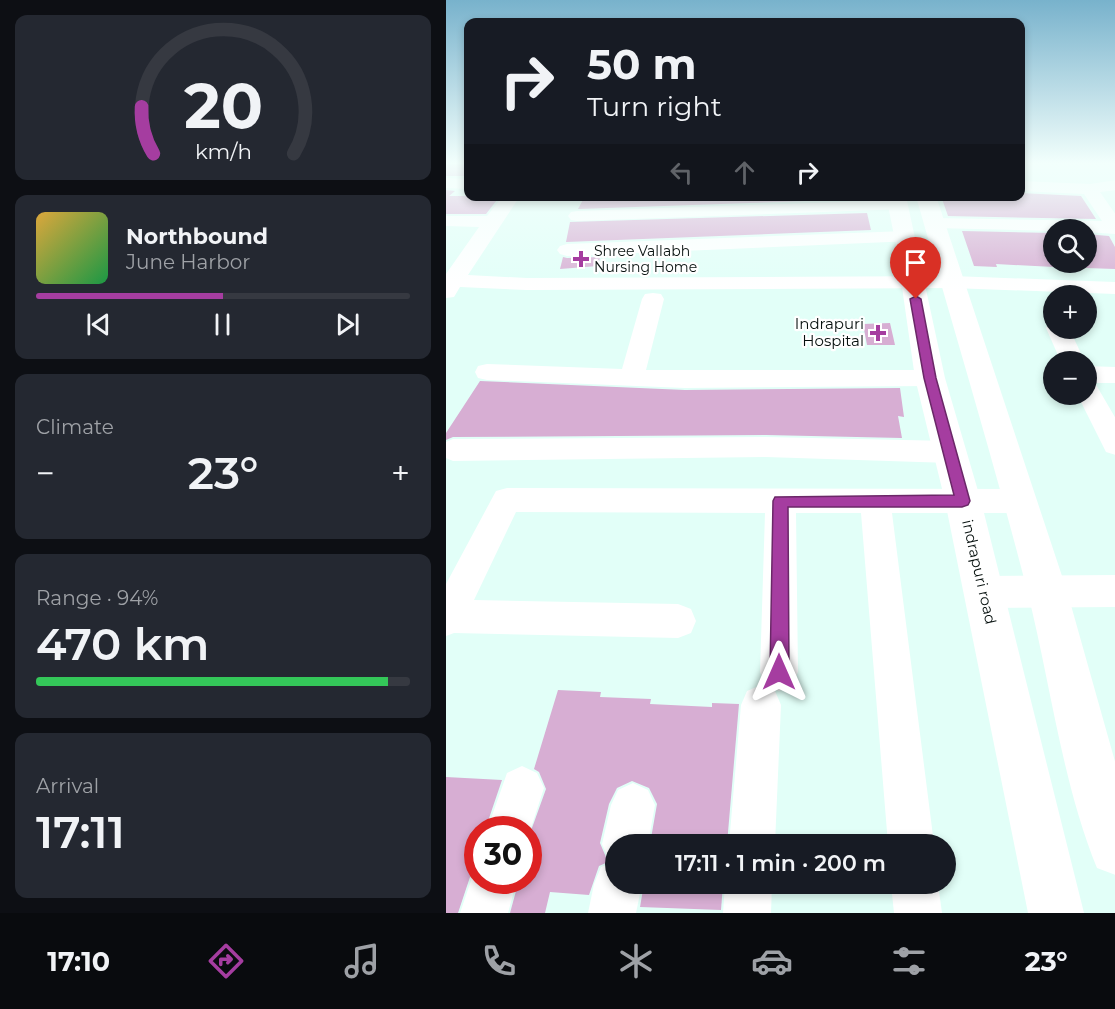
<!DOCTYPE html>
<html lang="en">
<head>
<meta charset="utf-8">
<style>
	body { margin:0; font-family:Montserrat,sans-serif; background:#242831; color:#f1f3f6; height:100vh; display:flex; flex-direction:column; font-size:22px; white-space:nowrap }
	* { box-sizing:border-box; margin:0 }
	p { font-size:20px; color:#9ea1a6 }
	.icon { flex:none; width:33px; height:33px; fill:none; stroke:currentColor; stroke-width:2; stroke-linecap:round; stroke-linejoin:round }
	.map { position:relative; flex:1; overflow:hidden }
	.side { display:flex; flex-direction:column; gap:15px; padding:15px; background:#0d0f14; width:446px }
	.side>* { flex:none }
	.banner { position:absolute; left:18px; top:18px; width:561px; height:183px; border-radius:12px; box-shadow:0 3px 9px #0003; background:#171b24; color:#f1f3f6; overflow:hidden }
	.controls { position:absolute; left:597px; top:219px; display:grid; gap:12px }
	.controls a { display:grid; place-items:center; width:54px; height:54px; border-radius:50%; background:#171b24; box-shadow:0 3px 9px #0003; font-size:30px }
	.speed { position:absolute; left:18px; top:816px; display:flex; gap:12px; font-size:30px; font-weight:700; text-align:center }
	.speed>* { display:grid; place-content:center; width:78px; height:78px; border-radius:50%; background:#171b24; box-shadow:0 3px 9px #0003; line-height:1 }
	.speed .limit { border:9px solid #d22; background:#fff; color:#111 }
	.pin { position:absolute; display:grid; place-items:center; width:51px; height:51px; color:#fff; margin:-62px -26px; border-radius:50% 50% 50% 0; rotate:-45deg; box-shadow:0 0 6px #0007 }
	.pin .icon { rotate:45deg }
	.me { position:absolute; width:66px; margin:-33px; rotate:0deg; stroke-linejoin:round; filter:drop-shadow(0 0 4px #0008) }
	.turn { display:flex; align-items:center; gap:21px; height:126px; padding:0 24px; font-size:27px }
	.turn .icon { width:78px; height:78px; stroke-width:2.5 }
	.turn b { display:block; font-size:42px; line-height:51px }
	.lanes { display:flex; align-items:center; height:57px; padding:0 24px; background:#0003; justify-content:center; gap:30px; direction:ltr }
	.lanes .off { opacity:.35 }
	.big { font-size:45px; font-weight:600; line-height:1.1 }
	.side .card { flex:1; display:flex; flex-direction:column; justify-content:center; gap:9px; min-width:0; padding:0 21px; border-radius:12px; background:#242831 }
	.side .dial { align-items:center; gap:0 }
	.dial svg { height:156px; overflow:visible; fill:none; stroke:#363941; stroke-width:7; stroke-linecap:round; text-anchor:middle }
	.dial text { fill:#f1f3f6; stroke:none }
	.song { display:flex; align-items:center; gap:18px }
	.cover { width:72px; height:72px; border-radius:9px; background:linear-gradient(135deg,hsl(40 70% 55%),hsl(140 70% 35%)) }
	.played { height:6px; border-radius:3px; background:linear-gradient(90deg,#a53da0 50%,#363941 50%) }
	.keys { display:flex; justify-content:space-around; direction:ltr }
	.heat { display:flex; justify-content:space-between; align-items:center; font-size:33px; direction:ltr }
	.charge { height:9px; border-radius:4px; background:linear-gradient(90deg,#34c759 94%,#363941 0) }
	.trip { position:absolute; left:159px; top:834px; width:351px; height:60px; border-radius:30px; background:#171b24; box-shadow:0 3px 9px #0003; font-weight:600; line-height:60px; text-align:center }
	.tab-bar { display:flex; height:96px; justify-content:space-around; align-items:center; background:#090b0e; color:#9ea1a6 }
	.tab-bar .icon { width:42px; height:42px }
	.tab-bar .active { color:#a53da0 }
	.tab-bar b { font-size:27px; color:#f1f3f6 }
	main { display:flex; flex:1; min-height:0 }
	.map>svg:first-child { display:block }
	.building { fill:#d7aed3 }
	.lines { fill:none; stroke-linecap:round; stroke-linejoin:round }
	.minor { fill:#fff; fill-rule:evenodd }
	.major { fill:#fff; fill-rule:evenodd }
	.route { fill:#a53da0; stroke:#6b2868; stroke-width:1.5 }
	.poi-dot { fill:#a53da0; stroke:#fff; stroke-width:2 }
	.labels { text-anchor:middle; stroke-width:4.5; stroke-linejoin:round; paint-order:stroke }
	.far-poi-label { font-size:14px; fill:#06100e; stroke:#fff; text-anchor:start }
	.poi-label { font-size:15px; fill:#06100e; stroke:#fff; text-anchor:end }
	.street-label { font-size:15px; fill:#06100e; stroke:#fff }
</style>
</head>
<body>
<main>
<section class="side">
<div class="card dial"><svg viewBox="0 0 100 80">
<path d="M14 69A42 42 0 1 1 86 69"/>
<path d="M14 69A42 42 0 0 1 8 45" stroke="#a53da0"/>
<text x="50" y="56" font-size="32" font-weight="700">20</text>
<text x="50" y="72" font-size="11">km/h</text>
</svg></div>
<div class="card">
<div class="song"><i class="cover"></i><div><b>Northbound</b><p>June Harbor</p></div></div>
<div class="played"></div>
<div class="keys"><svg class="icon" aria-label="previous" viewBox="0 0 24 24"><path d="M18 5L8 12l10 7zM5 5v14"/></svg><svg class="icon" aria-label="pause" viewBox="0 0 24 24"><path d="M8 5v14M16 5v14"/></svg><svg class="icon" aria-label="next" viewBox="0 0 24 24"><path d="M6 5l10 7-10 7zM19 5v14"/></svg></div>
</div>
<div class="card"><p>Climate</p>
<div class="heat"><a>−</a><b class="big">23°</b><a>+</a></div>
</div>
<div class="card"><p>Range · 94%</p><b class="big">470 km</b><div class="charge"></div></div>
<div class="card"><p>Arrival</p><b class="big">17:11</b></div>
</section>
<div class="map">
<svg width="670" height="913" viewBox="0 0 670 913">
	<rect width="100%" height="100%" fill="#e2fff8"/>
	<g class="building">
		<rect x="0" y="163" width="22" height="13"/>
		<polygon points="0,190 9,191 3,196 54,196 40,214 0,214"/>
		<polygon points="574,193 635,196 650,219 502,216 495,196 574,196"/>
		<polygon points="139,196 201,196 200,198 416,196 416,199 132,209"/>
		<polygon points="421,213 425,230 120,242 124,222"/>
		<polygon points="516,231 608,233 608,267 550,264 551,267 528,266"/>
		<polygon points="640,234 663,236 669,247 669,269 640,268"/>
		<polygon points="117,257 121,258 154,257 152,266 114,269"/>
		<polygon points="444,323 449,345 421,345 417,324"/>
		<polygon points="34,381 239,390 454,388 458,417 452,416 456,438 320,435 7,437 0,440 0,433"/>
		<polygon points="112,690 155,692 154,697 205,699 204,704 266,707 266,703 293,704 281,844 204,844 211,804 203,788 186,781 171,788 163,804 154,843 162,862 153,866 143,895 104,892 99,913 64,913 73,880 82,880 82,839 100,789 93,772 88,769"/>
		<polygon points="0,777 56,780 39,830 32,830 32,861 29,862 12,913 0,913"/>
		<polygon points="198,884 277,884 275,910 194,907"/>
	</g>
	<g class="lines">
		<g class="minor">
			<polygon points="0,178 22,179 22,189 0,188"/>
			<polygon points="670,180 670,190 654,192 670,215 670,234 640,232 640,230 608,231 489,228 483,227 480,223 483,219 489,218 656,221 638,194 574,191 574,181 644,184"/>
			<polygon points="57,196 74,196 22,275 81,278 506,276 670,282 670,294 506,288 81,290 14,287 8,297 0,298 0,274 33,227 0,226 0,216 41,216"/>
			<polygon points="452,200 458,201 461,205 458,209 131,221 125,220 122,216 125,212 131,211"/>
			<polygon points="459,231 466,233 468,237 466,241 121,256 114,254 111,250 114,246 121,244"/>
			<polygon points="207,293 215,294 218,299 200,370 484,370 493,372 497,378 493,384 484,386 239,388 41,380 32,378 29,372 32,366 41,364 176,369 196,299 199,294"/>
			<polygon points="608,322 608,328 623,328 639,362 615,362 600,328 603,323"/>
			<polygon points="640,366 670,367 670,383 649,383 670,419 670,455 660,452 631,394 640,394"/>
			<polygon points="320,437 504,441 514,445 518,452 514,459 504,463 320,457 7,461 0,458 0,442 7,439"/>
			<polygon points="61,488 573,489 584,492 588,501 584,510 573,513 446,513 488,844 442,844 415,513 350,513 352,672 346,685 333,691 320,685 314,672 319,513 70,512 28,600 232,604 245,609 250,621 245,633 232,638 8,633 0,636 0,584 50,491"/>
			<polygon points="670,575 670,607 537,608 525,603 520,592 525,581 537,576"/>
			<polygon points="315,685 329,691 335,705 329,844 283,844 295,705 301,691"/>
			<polygon points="76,766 91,773 98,788 82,837 82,830 41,830 61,773"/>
			<polygon points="187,783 202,790 209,805 202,844 170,844 170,884 196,884 190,913 142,913 148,884 155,867 168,862 163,860 156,844 165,805 172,790"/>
			<polygon points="31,863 32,880 71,880 62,913 14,913"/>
			<polygon points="279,884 326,884 325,913 277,913"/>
			<polygon points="445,884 492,884 496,913 448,913"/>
		</g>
		<g class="major">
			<polygon points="440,196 460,196 499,378 535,501 638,913 582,913 499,501 469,378 450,245"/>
			<path d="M 470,196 L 490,196 L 621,591 L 670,765 L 670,875 L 651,868 C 616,783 604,680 581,590 C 547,458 507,328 470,196 Z"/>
		</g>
	</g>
	<linearGradient id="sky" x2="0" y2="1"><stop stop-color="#78b2cc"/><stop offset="0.56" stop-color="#f2fffc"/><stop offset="1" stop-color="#f2fffc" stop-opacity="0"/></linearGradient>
	<rect width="670" height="291" fill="url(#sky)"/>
	<polygon class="route" points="470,296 475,299 490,378 524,501 522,505 516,507 342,507 343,672 340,679 333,681 327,679 324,672 327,501 329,497 508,495 478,378 464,299"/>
	<g class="poi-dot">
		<path d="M132 250h6v6h6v6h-6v6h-6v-6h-6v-6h6z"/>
		<path d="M429 324h6v6h6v6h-6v6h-6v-6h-6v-6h6z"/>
	</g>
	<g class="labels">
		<g class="far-poi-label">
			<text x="148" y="256">Shree Vallabh<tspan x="148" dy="16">Nursing Home</tspan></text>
		</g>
		<g class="poi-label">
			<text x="418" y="329">Indrapuri<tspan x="418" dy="17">Hospital</tspan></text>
		</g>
		<g class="street-label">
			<text transform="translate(533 572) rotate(77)" y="5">indrapuri road</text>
		</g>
	</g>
</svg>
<div class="controls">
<a><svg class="icon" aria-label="search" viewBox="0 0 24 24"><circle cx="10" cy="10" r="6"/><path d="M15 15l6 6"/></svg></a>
<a>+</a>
<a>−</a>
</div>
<div class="speed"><div class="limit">30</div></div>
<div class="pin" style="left:470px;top:299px;background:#d93025"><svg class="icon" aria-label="arrive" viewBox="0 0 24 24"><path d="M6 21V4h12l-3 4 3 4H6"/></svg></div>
<svg class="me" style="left:333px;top:672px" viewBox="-20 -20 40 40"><path d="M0-17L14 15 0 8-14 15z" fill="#a53da0" stroke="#fff" stroke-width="4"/></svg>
<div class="trip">17:11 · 1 min · 200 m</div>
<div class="banner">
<div class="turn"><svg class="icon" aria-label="right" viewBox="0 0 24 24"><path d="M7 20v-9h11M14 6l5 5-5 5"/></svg><div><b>50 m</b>Turn right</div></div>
<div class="lanes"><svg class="icon off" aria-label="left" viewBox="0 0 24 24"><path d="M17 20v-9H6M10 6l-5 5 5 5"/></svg><svg class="icon off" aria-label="ahead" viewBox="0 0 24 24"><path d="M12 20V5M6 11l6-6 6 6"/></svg><svg class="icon" aria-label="right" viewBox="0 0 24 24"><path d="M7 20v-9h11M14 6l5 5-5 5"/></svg></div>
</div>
</div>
</main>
<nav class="tab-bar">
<b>17:10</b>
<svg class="icon active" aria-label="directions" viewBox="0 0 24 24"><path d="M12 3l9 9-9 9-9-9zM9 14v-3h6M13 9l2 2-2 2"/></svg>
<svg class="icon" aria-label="music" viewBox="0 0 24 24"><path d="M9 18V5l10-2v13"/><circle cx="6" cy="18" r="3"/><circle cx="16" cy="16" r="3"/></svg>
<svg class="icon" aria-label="phone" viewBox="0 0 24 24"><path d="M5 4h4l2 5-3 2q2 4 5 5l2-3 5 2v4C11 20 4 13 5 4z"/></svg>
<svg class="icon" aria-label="climate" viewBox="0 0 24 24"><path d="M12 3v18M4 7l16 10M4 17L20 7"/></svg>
<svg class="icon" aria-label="car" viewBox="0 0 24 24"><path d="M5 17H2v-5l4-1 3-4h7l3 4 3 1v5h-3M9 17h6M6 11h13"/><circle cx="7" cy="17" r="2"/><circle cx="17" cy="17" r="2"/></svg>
<svg class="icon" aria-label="filters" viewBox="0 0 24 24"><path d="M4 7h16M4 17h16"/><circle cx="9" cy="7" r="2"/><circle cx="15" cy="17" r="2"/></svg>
<b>23°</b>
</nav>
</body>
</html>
